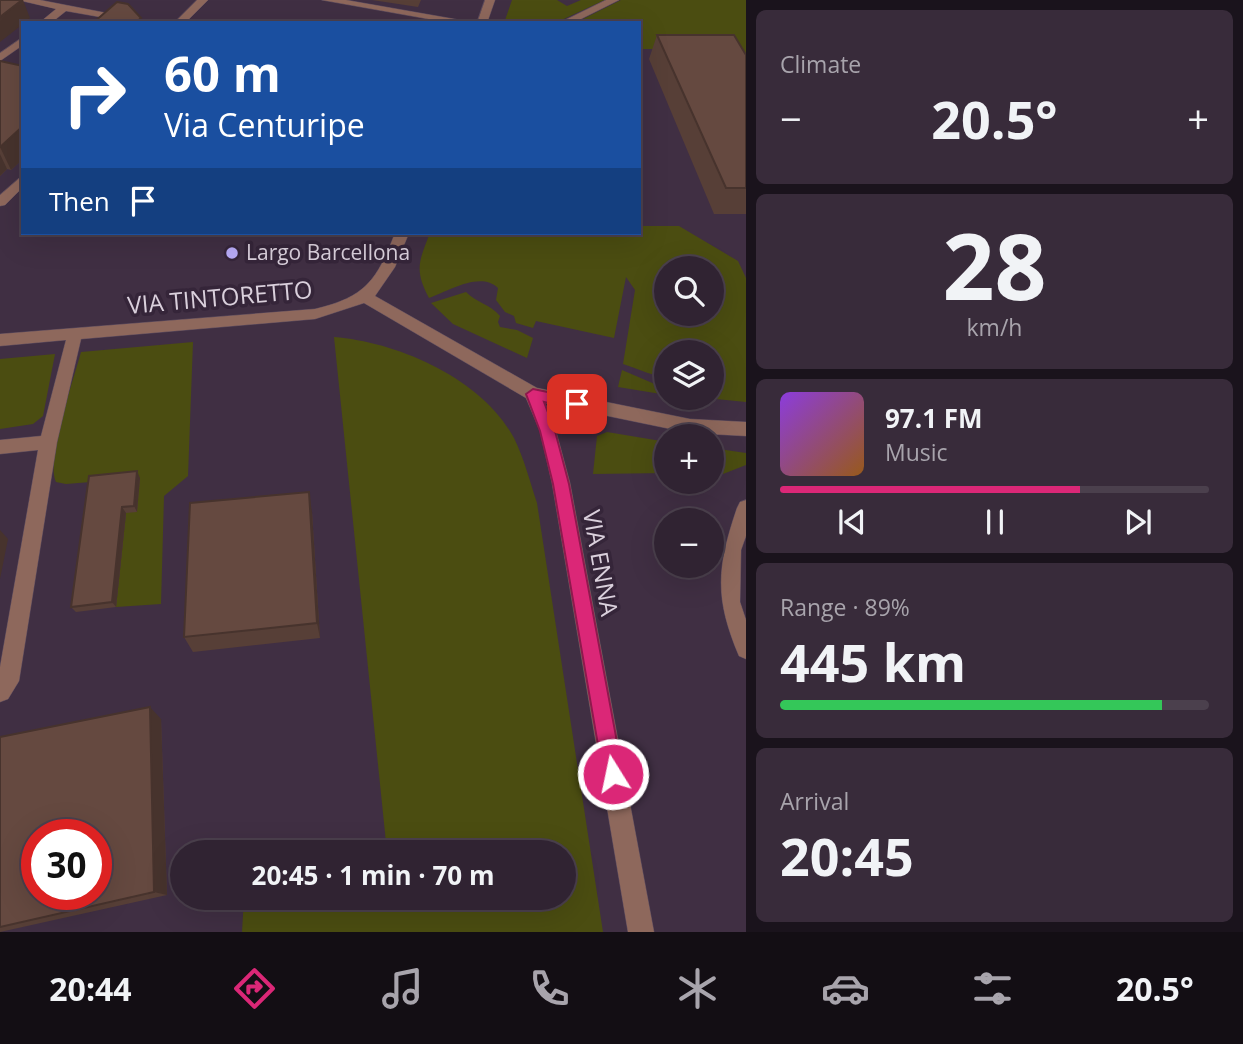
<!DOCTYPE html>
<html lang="en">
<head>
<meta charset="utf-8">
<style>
	body { margin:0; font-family:"Open Sans",sans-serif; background:#382b3a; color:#f1f3f6; height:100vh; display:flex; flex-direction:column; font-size:26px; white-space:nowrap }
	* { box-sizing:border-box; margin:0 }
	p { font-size:23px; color:#a8a4ac }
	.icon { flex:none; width:38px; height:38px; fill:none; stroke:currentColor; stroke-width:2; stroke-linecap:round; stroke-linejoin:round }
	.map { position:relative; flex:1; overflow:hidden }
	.sheet { display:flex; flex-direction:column; gap:10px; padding:10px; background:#1a131c; width:497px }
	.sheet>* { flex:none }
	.hud { position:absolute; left:21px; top:21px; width:620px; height:214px; border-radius:0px; box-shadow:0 7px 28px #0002,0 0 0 2px #4b404d; background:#1a4fa0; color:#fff; overflow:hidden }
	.buttons { position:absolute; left:654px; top:256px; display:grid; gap:14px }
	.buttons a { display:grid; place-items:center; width:70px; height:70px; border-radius:50%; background:#302332; box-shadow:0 7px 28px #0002,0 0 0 2px #4b404d; font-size:35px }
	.speed { position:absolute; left:21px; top:819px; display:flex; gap:14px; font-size:35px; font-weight:700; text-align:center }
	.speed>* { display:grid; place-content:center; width:91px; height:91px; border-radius:50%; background:#302332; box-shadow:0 7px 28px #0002,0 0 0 2px #4b404d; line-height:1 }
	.speed .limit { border:10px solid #d22; background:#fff; color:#111 }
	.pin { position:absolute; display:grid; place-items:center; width:60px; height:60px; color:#fff; margin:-30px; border-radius:14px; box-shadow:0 4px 10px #0006 }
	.me { position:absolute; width:77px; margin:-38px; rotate:350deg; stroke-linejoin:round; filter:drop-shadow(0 0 5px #0008) }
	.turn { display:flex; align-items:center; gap:24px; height:147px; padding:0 28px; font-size:32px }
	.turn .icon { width:91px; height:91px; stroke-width:2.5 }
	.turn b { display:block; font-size:49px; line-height:60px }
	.then { display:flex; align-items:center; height:66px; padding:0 28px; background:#0003; gap:14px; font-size:26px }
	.big { font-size:52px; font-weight:700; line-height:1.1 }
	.sheet .tile { flex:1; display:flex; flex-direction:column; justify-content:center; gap:10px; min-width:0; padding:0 24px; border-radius:10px; background:#382b3a }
	.sheet .dial { align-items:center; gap:0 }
	.dial b { font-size:91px; line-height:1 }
	.song { display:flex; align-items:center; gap:21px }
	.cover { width:84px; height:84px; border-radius:10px; background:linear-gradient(135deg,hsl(270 70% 55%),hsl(30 70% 35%)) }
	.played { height:7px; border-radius:4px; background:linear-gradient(90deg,#db2777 70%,#4b404d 70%) }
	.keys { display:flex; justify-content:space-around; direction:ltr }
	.heat { display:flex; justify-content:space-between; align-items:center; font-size:38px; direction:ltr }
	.charge { height:10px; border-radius:5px; background:linear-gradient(90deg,#34c759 89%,#4b404d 0) }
	.trip { position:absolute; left:170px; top:840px; width:406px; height:70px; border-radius:35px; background:#302332; box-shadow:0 7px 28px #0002,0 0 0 2px #4b404d; font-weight:700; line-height:70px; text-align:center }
	.tabs { display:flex; height:112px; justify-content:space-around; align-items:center; background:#130e14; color:#a8a4ac }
	.tabs .icon { width:49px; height:49px }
	.tabs .selected { color:#db2777 }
	.tabs b { font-size:32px; color:#f1f3f6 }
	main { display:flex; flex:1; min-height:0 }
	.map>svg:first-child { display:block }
	.green { fill:#4b4d11; fill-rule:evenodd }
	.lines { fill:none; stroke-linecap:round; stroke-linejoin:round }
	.minor-casing { stroke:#5c4c5f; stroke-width:1 }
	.minor { fill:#8e685c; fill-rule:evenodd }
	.wall { fill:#573f37 }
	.shaded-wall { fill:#47332d }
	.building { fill:#654940; stroke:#47332d; stroke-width:2; fill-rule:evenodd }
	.route { fill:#db2777; stroke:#8e194d; stroke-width:2 }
	.poi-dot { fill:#b8abf7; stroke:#352539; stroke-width:2.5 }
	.labels { text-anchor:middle; stroke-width:7; stroke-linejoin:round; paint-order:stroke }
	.far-poi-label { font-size:21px; fill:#dad0dc; stroke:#352539; text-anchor:start }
	.street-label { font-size:24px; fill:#dad0dc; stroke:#352539 }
</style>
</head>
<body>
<main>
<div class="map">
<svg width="746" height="932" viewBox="0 0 746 932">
	<rect width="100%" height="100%" fill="#402f43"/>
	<g class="green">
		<polygon points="512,0 557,0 567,6 581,0 605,0 555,23 504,23"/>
		<polygon points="621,0 746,0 746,57 664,49 639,49 639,23 575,23"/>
		<path d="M 639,226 L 679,226 L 738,261 L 746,278 L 746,402 L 696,397 L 712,397 L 712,383 L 718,375 L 712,365 L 712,352 L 667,352 L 667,377 C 651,376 639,369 623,364 L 635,290 L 626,277 L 614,338 L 536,321 L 533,328 L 516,323 L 514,316 L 505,312 L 496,300 L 498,288 C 480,271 449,291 429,298 C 414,270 419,261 430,233 L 639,233 ZM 667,268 L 712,268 L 712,313 L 667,313 Z"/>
		<path d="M 466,292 C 477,303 490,304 500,316 L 498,322 L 500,327 L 517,330 L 533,338 L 527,358 L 453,324 L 431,303 Z"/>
		<path d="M 334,337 C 397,342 482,378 514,438 C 524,458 530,482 537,503 L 603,932 L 242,932 L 244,898 L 564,898 L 564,852 L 387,852 Z"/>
		<path d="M 193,342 L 188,476 L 164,496 L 161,604 L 116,607 L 126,513 L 140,478 L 66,484 L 56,482 C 45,460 74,379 81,352 Z"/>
		<polygon points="55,354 43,416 33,424 0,429 0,359"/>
		<polygon points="622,370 657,385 667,384 667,395 618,387"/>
		<polygon points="607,432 667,442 667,473 593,474 597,436"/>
		<polygon points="712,448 746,453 746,465 723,474 712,473"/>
	</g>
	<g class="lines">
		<defs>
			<g id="minor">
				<polygon points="18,0 40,0 158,23 134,23 66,11 51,23 39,23 56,9"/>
				<polygon points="197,0 208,0 185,23 174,23"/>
				<polygon points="322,0 346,0 477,23 451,23"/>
				<polygon points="485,0 495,0 487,23 477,23"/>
				<polygon points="606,0 619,0 573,23 559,23"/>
				<polygon points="23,37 23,45 0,61 0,53"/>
				<polygon points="23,175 23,187 5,205 0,206 0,195"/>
				<path d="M 395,233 L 409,233 L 395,267 L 375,296 L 537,388 L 690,419 L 746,422 L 746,436 L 690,433 L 545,403 L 556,431 L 570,483 L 654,932 L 628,932 L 552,483 L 540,431 L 526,398 L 364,303 L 315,319 L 81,339 L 57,442 L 19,681 L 8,699 L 0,702 L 0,667 L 38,450 L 0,454 L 0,440 L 41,436 L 66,340 L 0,346 L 0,334 L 315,309 C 366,297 377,280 395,233 Z"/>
				<path d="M 746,500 L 746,536 L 741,550 L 740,602 L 746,620 L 746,659 L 739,656 C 714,597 717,567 737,508 L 740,502 Z"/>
			</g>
		</defs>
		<use href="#minor" class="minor-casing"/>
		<use href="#minor" class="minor"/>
	</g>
	<g class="wall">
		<polygon points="372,0 421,0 418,7"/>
		<polygon points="657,35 746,55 746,214 714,214 649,59"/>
		<polygon points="0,61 23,66 23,159 11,170 7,169 0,176"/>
		<polygon points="89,476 140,478 137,512 126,513 116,607 76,612 71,607"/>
		<polygon points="312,512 320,638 193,652 184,637"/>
		<polygon points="161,719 167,895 0,932 0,737"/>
	</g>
	<g class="shaded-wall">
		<polygon points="22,0 23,0 30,18 23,23 23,24 0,42 0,17"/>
		<polygon points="23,126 23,159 11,170 0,147"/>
		<polygon points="0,154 7,169 0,176"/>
		<polygon points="137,471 140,478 137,512 134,506"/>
		<polygon points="309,492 312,512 320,638 317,623"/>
		<polygon points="122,507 126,513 116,607 112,602"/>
		<polygon points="0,530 8,539 0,579"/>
		<polygon points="150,707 161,719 167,895 154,892"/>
	</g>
	<g class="building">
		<polygon points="0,0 22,0 0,17"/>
		<polygon points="117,2 128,4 141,18 135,23 93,23"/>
		<polygon points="657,35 734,35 746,55 746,188 726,188"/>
		<polygon points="0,61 23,66 23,126 0,147"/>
		<polygon points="137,471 134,506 122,507 112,602 71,607 89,476"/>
		<polygon points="309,492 317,623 184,637 190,503"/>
		<path d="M 150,707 L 154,892 L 0,927 L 0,737 ZM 37,835 L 96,835 L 96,894 L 37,894 Z"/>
	</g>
	<polygon class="route" points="533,389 577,398 585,404 577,410 544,402 555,431 569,484 623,774 620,781 613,784 606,781 603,774 553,484 540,431 526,394"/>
	<circle class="poi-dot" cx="232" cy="253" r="7"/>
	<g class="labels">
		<g class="far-poi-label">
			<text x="246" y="260">Largo Barcellona</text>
		</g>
		<g class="street-label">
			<text transform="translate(220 298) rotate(-5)" y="8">VIA TINTORETTO</text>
			<text transform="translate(600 563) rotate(80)" y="8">VIA ENNA</text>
		</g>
	</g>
</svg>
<div class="buttons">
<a><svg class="icon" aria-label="search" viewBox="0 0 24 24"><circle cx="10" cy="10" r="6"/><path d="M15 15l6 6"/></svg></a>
<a><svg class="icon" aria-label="layers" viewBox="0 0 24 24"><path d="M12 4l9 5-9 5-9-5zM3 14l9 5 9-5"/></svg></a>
<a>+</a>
<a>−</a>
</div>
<div class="speed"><div class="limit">30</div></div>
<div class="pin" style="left:577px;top:404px;background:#d93025"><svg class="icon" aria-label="arrive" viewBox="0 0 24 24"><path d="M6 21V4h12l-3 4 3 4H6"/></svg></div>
<svg class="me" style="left:613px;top:774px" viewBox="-20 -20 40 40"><circle r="17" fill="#db2777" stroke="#fff" stroke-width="3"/><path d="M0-11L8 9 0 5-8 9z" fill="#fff"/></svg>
<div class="trip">20:45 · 1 min · 70 m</div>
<div class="hud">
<div class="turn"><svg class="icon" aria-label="right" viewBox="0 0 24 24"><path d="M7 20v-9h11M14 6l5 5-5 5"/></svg><div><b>60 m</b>Via Centuripe</div></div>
<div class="then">Then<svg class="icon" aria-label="arrive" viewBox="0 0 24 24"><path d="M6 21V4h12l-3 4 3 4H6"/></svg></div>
</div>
</div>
<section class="sheet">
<div class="tile"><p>Climate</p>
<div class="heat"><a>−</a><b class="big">20.5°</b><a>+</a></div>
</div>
<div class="tile dial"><b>28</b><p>km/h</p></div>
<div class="tile">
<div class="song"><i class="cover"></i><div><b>97.1 FM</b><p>Music</p></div></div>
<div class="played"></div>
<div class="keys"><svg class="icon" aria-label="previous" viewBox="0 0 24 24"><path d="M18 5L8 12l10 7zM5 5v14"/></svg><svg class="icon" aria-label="pause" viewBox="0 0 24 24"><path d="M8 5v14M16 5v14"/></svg><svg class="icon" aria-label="next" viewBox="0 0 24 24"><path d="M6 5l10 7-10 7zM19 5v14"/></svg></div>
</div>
<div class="tile"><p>Range · 89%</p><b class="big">445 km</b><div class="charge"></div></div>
<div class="tile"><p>Arrival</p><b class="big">20:45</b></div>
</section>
</main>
<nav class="tabs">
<b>20:44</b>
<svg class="icon selected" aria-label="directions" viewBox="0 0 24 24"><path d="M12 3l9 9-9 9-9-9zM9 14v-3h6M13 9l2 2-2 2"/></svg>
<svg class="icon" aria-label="music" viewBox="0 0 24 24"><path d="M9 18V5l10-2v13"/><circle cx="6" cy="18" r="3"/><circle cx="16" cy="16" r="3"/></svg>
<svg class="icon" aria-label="phone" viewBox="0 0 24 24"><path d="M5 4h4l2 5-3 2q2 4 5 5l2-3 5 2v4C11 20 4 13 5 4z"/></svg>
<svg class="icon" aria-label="climate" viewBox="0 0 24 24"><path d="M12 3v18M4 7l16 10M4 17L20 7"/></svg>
<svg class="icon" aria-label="car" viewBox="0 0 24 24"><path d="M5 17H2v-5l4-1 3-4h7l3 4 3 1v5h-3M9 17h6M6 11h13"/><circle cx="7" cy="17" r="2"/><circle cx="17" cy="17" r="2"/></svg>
<svg class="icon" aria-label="filters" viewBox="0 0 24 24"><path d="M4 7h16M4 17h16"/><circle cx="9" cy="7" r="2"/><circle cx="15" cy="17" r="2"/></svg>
<b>20.5°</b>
</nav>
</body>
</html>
